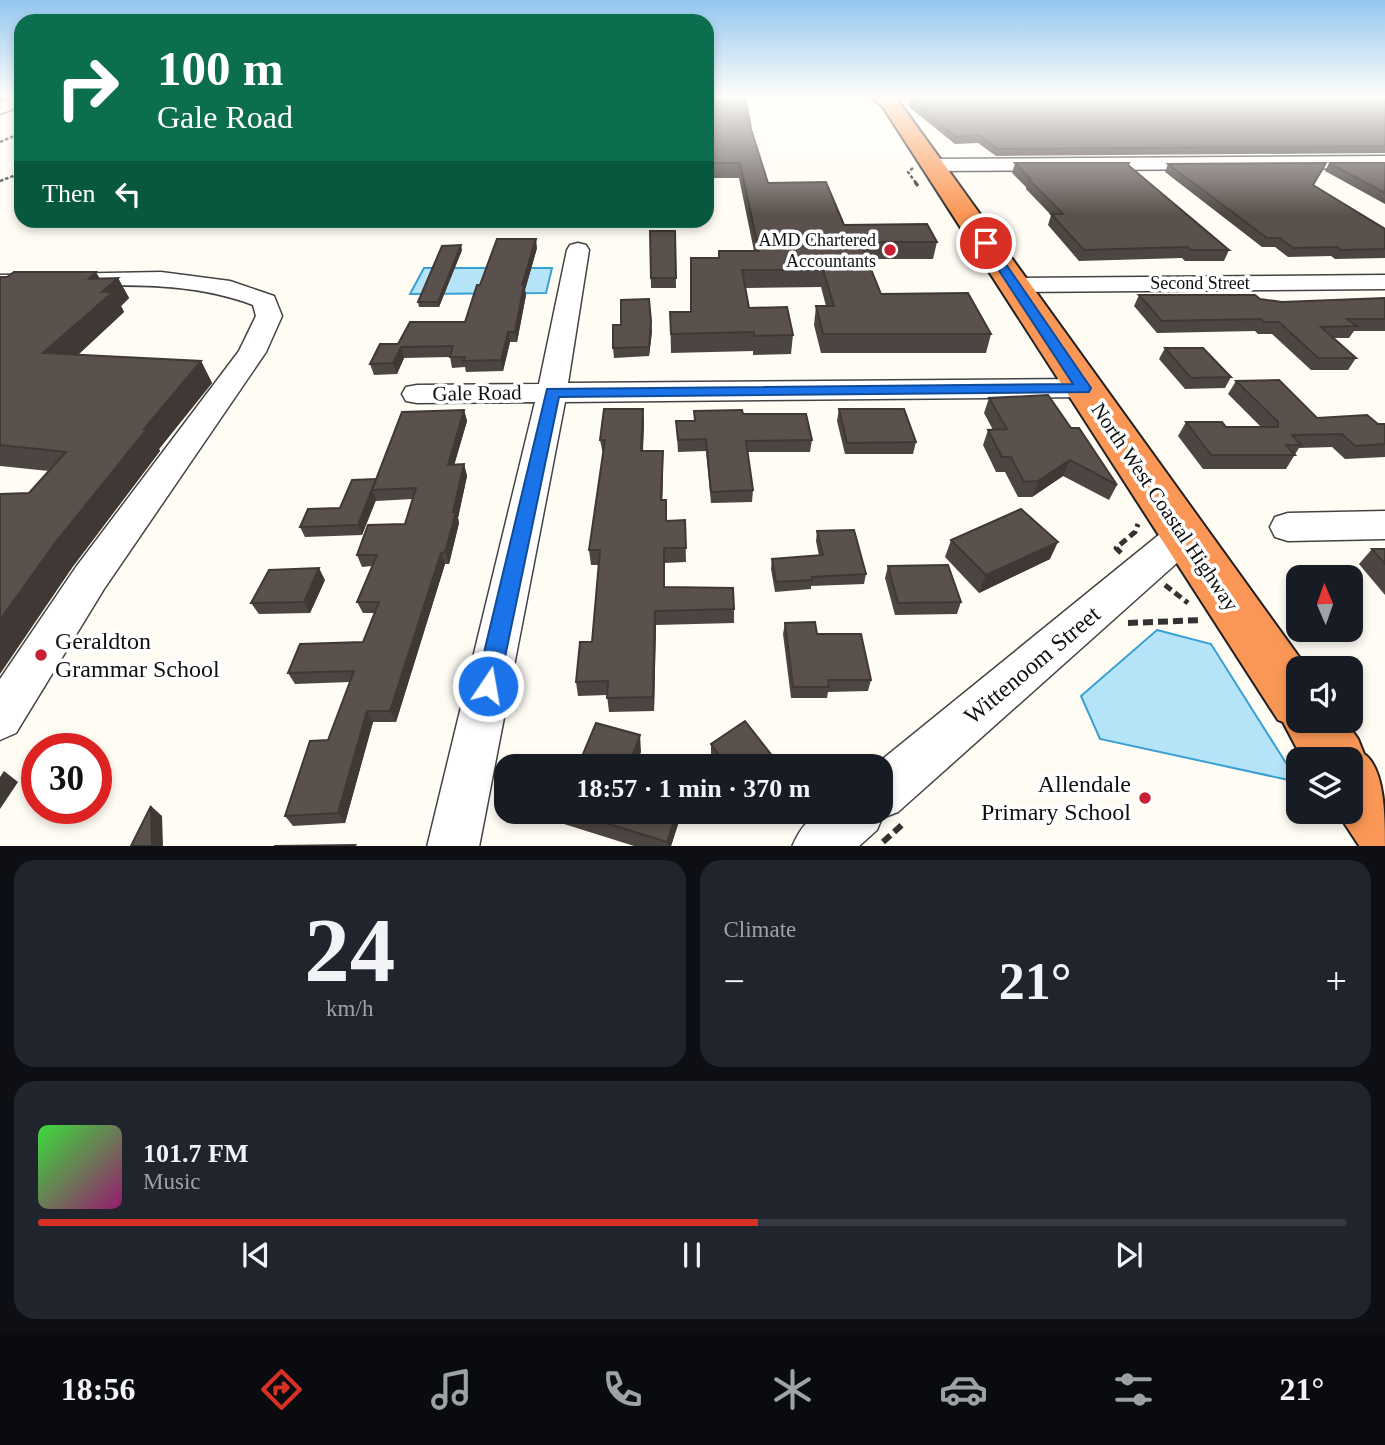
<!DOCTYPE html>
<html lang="en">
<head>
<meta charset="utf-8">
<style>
	body { margin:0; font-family:Georgia,serif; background:#20242c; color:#f1f3f6; height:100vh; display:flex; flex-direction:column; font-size:26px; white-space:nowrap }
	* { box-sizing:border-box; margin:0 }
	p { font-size:23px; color:#9ea1a6 }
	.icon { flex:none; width:38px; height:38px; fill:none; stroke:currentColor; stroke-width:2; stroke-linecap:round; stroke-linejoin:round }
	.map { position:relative; height:846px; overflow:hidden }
	.drawer { display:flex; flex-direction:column; gap:14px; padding:14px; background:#0d0f14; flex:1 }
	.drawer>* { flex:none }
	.hud { position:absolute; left:14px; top:14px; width:700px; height:214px; border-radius:21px; box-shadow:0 4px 10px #0003; background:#0b6e4f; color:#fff; overflow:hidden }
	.needle { width:46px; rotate:358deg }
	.tools { position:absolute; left:1286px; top:565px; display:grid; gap:14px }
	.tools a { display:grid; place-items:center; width:77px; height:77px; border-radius:14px; background:#171b24; box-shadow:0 4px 10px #0003; font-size:35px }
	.speed { position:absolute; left:21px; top:733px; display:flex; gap:14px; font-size:35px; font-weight:700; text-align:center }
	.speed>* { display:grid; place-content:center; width:91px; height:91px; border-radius:50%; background:#171b24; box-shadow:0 4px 10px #0003; line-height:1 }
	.speed .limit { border:10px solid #d22; background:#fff; color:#111 }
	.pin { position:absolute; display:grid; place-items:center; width:60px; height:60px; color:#fff; margin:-30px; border:4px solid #fff; border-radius:50%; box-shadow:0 2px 7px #0007 }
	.me { position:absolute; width:77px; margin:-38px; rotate:12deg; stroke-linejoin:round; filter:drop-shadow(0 0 5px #0008) }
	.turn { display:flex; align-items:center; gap:24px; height:147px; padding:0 28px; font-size:32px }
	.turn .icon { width:91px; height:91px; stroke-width:2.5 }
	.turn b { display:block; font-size:49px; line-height:60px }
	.then { display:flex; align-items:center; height:66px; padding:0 28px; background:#0003; gap:14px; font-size:26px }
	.big { font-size:52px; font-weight:700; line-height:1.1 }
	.drawer .card { flex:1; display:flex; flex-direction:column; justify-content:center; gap:10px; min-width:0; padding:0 24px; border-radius:21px; background:#20242c }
	.drawer .dial { align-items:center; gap:0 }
	.dial b { font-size:91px; line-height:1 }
	.song { display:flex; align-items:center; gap:21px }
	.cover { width:84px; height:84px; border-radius:10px; background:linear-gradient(135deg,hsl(120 70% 55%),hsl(320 70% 35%)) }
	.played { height:7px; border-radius:4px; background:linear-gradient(90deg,#d93025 55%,#363941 55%) }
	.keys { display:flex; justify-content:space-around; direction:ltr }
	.heat { display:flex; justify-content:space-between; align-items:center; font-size:38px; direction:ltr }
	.drawer .tiles { flex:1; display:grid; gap:14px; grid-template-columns:1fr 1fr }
	.card:last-child { grid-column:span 2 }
	.trip { position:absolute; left:494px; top:754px; width:399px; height:70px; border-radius:21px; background:#171b24; box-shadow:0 4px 10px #0003; font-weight:700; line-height:70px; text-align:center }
	.menu { display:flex; height:112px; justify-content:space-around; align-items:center; background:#090b0e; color:#9ea1a6 }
	.menu .icon { width:49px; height:49px }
	.menu .selected { color:#d93025 }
	.menu b { font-size:32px; color:#f1f3f6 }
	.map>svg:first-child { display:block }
	.water { fill:#b5e4f9; stroke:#399fd4; stroke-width:2 }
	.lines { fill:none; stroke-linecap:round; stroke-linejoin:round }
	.minor-casing { stroke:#434343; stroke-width:3 }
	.highway-casing { stroke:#212121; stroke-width:4 }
	.path-far3 { stroke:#323232; stroke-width:2.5; stroke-dasharray:3.5 2; stroke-linecap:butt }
	.path-far2 { stroke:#323232; stroke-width:3.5; stroke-dasharray:5 2.5; stroke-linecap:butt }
	.path-far1 { stroke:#323232; stroke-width:5; stroke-dasharray:8 4.5; stroke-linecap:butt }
	.path { stroke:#323232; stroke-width:6; stroke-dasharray:10 5; stroke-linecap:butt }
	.minor { fill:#fff; fill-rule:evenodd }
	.highway { fill:#fa9756; fill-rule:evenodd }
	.wall { fill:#4d4541 }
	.shaded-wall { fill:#3f3835 }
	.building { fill:#5a504c; stroke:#3f3835; stroke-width:2 }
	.route { fill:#1a73e8; stroke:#114b97; stroke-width:2 }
	.poi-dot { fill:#c82032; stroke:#fff; stroke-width:2.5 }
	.labels { text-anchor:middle; stroke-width:7; stroke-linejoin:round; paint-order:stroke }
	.far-poi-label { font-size:18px; fill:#101010; stroke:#fff; text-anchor:end }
	.far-street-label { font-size:18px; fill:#101010; stroke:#fff }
	.street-label { font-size:21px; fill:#101010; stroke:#fff }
	.near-poi-label { font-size:24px; fill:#101010; stroke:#fff; text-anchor:start }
	.near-street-label { font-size:24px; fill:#101010; stroke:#fff }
</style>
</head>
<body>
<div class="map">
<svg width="1385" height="847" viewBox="0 0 1385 847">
	<rect width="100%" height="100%" fill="#fffcf4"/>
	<g class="water">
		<polygon points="424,268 552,268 546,293 410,294"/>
		<polygon points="1157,630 1211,644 1298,782 1100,739 1081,696"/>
	</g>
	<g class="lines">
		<defs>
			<g id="minor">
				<polygon points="16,97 21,97 21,106 0,114 0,103"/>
				<polygon points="1385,156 1385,168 931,171 922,165 931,159"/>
				<polygon points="578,243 586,245 589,250 568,383 1083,379 1094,382 1098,388 1094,394 1083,397 565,402 479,847 427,847 535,402 417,403 406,401 402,394 406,387 417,385 539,384 567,250 570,245"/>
				<path d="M 161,272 L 230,281 L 274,296 L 282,316 L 266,352 L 104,589 L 16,733 L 0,740 L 0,679 L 76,567 L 239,351 L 256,316 L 253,305 C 174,275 83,288 0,289 L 0,275 Z"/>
				<polygon points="1385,275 1385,289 1015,292 1006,290 1003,285 1006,280 1015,278"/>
				<polygon points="1385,511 1385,539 1288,541 1275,537 1270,527 1275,517 1288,513"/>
				<path d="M 1184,521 L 1197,525 L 1203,535 L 1197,545 L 898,812 L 882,818 L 877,830 L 858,847 L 792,847 C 811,800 838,812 880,812 L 880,766 L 874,766 L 1171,525 Z"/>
			</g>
			<path id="highway" d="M 870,97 L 892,97 L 897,99 L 1307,668 L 1298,668 L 1298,721 L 1345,721 L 1358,739 L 1364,754 C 1385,768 1385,818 1385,847 L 1360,847 L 1337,812 L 1351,812 L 1351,760 L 1303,760 L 1283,722 L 1278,720 L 883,107 Z"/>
		</defs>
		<use href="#minor" class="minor-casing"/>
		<use href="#highway" class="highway-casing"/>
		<g class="path-far3">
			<polyline points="0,142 21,133"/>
			<polyline points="913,168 908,172 916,183"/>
			<polyline points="0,181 21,173"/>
		</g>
		<polyline class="path-far2" points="915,182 918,186"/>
		<g class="path-far1">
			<polyline points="1121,553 1116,548 1135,532 1138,524"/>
			<polyline points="1165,585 1188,603"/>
		</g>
		<g class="path">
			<polyline points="1128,623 1202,620"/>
			<polyline points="883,842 905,822"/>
		</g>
		<use href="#minor" class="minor"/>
		<use href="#highway" class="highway"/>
	</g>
	<g class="wall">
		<polygon points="707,96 751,129 768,183 844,225 937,242 933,259 867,259 881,294 991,334 986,353 821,353 814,325 816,306 826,306 821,287 745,288 749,308 793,335 791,354 753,355 753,351 671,353 670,312 691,312 718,258 719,251 754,251 739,178 707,178"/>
		<polygon points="909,96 1385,96 1385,153 996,156 978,143 955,144 909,107 910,100 912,100"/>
		<polygon points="1015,163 1128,165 1229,250 1224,261 1185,261 1182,258 1079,261 1048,225 1051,215 1026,189 1026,187 1012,173"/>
		<polygon points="1329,163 1385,163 1385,204 1325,171"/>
		<polygon points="1168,164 1314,185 1385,229 1385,258 1335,259 1331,256 1288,257 1275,247 1262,247 1165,172"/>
		<polygon points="650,231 675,231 676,288 651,288"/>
		<polygon points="537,248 525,290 526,295 517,342 510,342 503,371 466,372 465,367 452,368 450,357 404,358 397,374 374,375 370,364 398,344 465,322 480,285"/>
		<polygon points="462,250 439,307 419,307 418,302"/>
		<polygon points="0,277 118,278 129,298 121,306 124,312 78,355 201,361 212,383 159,449 160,451 74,565 29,493 49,471 0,466"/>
		<polygon points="1139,295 1260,299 1282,302 1385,298 1385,331 1354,331 1349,338 1334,338 1356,358 1348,370 1311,370 1272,334 1258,334 1255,331 1157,333 1134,306"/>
		<polygon points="652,331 649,356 614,358 613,348"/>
		<polygon points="1165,348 1231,377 1225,388 1185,389 1159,359"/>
		<polygon points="1236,381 1317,418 1378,424 1385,424 1385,457 1345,459 1332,447 1299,448 1286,469 1203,469 1178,436 1186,422 1226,427 1261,427 1228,394"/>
		<polygon points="989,398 1071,428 1117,485 1109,500 1063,476 1032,497 1018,497 1005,472 996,472 983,445 988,430 993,430 984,413"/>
		<polygon points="643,409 644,423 643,451 663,465 662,500 667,521 685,520 686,562 664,563 664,587 734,609 734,623 656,625 654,711 609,712 607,695 578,696 576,682 592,642 599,565 591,565 589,550 603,454 600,440"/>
		<polygon points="839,409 916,442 913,454 845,454 837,421"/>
		<polygon points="464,410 467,421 454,465 464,464 467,476 458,518 459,523 449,564 445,564 396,722 373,722 345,823 293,826 285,816 328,740 350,682 295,684 288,673 363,642 374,613 363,613 357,602 372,566 362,567 357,555 405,524 413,499 376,501 376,500 362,535 305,537 300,527 340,508"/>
		<polygon points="694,411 743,414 812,440 810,452 747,452 753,490 752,502 711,503 706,451 678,452 676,421 694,421"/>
		<polygon points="817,531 866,574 864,584 811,586 811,589 775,592 771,569 772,559 819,556 816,541"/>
		<polygon points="951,540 1050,559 979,593 945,557"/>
		<polygon points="1372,549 1385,549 1385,595 1359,564"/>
		<polygon points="888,566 961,602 957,614 895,615 885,578"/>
		<polygon points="325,580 310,613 259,614 251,603"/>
		<polygon points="785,623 817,634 871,680 868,691 828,692 827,698 791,698 783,634"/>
		<polygon points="711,744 776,766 719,766 711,755"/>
		<polygon points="561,812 682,812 671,846 634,846 564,824"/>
	</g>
	<g class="shaded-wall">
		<polygon points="0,96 15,96 0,102"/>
		<polygon points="536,239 537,248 525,290 526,295 517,342 515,332 522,285"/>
		<polygon points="461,245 462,250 439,307 438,302"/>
		<polygon points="96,272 106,289 118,278 129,298 121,306 124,312 57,374 43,353 89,279"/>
		<polygon points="651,321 652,331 649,356 649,347"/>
		<polygon points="508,332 510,342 503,371 501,360"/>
		<polygon points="401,347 404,358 397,374 393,363"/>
		<polygon points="201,361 212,383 159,449 160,451 74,565 0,674 0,620 55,543 144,429"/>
		<polygon points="643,409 644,423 642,465 641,451"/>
		<polygon points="464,410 467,421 451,476 448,465"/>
		<polygon points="663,451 663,465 662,515 661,500"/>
		<polygon points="1070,460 1063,476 1032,497 1038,481"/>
		<polygon points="464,464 467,476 458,518 459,523 449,564 445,552"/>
		<polygon points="372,490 376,500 362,535 358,525"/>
		<polygon points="1058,542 1050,559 979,593 986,575"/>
		<polygon points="441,553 445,564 396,722 390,711"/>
		<polygon points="319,568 325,580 310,613 304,602"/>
		<polygon points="655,611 656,625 654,711 653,697"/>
		<polygon points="367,711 373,722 345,823 338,813"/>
		<polygon points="640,735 641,752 636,766 629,766"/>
		<polygon points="4,771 18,782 0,809 0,777"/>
		<polygon points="151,806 162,816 163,846 152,846"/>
		<polygon points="677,812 682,812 671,846 668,846 667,842"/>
	</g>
	<g class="building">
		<polygon points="707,96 745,96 751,129 768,183 826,182 844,225 927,224 937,242 860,242 881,294 968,293 991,334 823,334 816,306 834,306 823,270 742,270 749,308 787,307 793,335 754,336 754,332 671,334 670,312 691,312 691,258 719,258 719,251 759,251 740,163 707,163"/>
		<polygon points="916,96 1385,96 1385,146 998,149 979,135 956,137 910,100 918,100"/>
		<polygon points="1015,163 1129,163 1128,165 1229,250 1191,250 1187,247 1084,250 1051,214 1063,214 1029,180 1031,179"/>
		<polygon points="1326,163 1313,185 1385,229 1385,249 1341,250 1337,247 1293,248 1280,238 1267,238 1168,164"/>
		<polygon points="1329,163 1385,163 1385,193"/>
		<polygon points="650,231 675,231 676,278 651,278"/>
		<polygon points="497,239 536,239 522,285 524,285 515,332 508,332 501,360 463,361 465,357 450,357 453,346 401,347 393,363 370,364 380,344 398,344 410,322 465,322 477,285 480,285"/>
		<polygon points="461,245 438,302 418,302 442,246"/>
		<polygon points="14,272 96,272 89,279 118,278 102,292 113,292 43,353 201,361 144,429 147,429 55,543 0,620 0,494 29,493 66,452 0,445 0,277 7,277"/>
		<polygon points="1139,295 1255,295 1260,299 1282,302 1385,298 1385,319 1347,319 1357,326 1321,327 1356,358 1318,358 1279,322 1264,322 1261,319 1162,321"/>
		<polygon points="649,299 651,321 649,347 613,348 613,325 621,325 621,300"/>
		<polygon points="1165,348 1203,348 1231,377 1191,378"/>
		<polygon points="1279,380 1317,418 1367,415 1378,424 1385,424 1385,444 1355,446 1342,434 1292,435 1301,445 1286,445 1295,455 1211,455 1186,422 1222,422 1226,427 1278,427 1278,422 1236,381"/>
		<polygon points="1048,395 1071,428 1079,428 1117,485 1070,460 1038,481 1024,482 1011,457 1002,457 988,430 1007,429 989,398"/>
		<polygon points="604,409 643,409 641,451 663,451 661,500 666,500 666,521 685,520 686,548 664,548 664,587 733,588 734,609 655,611 653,697 607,698 608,681 576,682 580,642 592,642 600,550 589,550 605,440 600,440"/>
		<polygon points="839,409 904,409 916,442 847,443"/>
		<polygon points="464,410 448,465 464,464 453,512 456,512 445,552 441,553 390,711 367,711 338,813 285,816 310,741 328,740 354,671 288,673 300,644 363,642 379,602 357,602 377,555 357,555 368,525 405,524 416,488 372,490 402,412"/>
		<polygon points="742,410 743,414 806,414 812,440 746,441 753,490 711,492 706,439 678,440 676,421 695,421 694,411"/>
		<polygon points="376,479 358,525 300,527 308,509 340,508 352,480"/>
		<polygon points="1021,509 1058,542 986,575 951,540"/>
		<polygon points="854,530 866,574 812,577 812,580 776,582 772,559 823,555 817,531"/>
		<polygon points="1372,549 1385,549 1385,564"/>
		<polygon points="948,565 961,602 898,603 888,566"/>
		<polygon points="319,568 304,602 251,603 269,570"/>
		<polygon points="815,622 817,634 861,634 871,680 828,680 829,687 793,687 785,623"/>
		<polygon points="745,721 777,762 770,766 727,766 711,744"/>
		<polygon points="596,723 640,735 629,766 578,766"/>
		<polygon points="151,806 152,846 131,846"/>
		<polygon points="570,812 677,812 667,842"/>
		<polygon points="355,845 354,846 274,846"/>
	</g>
	<linearGradient id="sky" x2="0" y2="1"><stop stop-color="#93c7ef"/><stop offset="0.45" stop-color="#fffefa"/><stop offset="1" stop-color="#fffefa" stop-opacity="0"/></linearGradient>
	<rect width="1385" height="215" fill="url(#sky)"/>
	<polygon class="route" points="982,241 990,241 1091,388 1089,392 559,397 499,686 496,694 488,697 480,694 476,686 547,389 1073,384 981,243"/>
	<g class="poi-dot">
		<circle cx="890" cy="250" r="7"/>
		<circle cx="41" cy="655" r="7"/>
		<circle cx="1145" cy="798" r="7"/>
	</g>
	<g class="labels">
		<g class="far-poi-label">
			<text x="876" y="246">AMD Chartered<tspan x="876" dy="21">Accountants</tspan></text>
		</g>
		<g class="far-street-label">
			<text x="1200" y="289">Second Street</text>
		</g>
		<g class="street-label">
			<text transform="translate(477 393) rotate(-1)" y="7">Gale Road</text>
			<text transform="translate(1165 507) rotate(56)" y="7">North West Coastal Highway</text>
		</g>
		<g class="near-poi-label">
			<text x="55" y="649">Geraldton<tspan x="55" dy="28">Grammar School</tspan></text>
			<text x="1131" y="792" text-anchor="end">Allendale<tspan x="1131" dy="28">Primary School</tspan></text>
		</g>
		<g class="near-street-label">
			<text transform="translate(1032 665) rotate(-40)" y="8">Wittenoom Street</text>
		</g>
	</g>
</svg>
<div class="tools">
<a><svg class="needle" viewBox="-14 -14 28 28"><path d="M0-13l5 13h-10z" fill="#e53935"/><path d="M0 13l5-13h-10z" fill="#9ea1a6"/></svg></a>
<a><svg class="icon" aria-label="sound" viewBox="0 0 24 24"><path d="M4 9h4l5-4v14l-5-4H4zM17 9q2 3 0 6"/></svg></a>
<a><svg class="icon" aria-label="layers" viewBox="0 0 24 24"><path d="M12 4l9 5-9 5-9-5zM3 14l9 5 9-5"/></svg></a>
</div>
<div class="speed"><div class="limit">30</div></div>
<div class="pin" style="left:986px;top:243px;background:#d93025"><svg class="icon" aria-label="arrive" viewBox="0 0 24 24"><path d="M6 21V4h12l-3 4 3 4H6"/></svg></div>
<svg class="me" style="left:488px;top:686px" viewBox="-20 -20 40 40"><circle r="17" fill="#1a73e8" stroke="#fff" stroke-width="3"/><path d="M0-11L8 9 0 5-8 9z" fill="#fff"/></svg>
<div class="trip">18:57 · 1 min · 370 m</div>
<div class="hud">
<div class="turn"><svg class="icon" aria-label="right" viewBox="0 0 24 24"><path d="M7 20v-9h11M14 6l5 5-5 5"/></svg><div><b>100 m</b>Gale Road</div></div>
<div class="then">Then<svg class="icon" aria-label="left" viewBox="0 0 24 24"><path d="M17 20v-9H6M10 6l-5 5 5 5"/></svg></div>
</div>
</div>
<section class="drawer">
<div class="tiles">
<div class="card dial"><b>24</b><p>km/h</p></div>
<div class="card"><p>Climate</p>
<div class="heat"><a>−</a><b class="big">21°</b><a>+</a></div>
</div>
<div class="card">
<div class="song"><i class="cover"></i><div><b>101.7 FM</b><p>Music</p></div></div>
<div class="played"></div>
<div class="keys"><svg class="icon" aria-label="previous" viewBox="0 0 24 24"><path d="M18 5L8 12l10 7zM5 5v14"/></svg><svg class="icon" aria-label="pause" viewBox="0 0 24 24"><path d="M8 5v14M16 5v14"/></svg><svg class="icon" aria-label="next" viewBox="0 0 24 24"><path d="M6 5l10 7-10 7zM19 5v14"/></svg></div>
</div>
</div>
</section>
<nav class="menu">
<b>18:56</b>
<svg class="icon selected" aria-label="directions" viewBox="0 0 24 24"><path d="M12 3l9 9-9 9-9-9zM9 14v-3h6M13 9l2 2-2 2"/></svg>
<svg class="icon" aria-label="music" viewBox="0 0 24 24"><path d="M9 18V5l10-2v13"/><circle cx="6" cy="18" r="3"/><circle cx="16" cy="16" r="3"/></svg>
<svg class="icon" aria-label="phone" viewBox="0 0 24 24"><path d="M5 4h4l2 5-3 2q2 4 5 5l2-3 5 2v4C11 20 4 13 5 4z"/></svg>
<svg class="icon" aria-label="climate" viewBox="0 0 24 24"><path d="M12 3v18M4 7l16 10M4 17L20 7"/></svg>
<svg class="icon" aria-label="car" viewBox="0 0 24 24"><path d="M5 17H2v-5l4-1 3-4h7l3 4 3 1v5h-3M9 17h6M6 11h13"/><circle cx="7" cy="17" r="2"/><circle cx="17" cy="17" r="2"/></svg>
<svg class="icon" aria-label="filters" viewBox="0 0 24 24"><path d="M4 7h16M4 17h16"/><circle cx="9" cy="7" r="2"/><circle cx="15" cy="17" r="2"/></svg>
<b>21°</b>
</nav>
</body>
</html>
